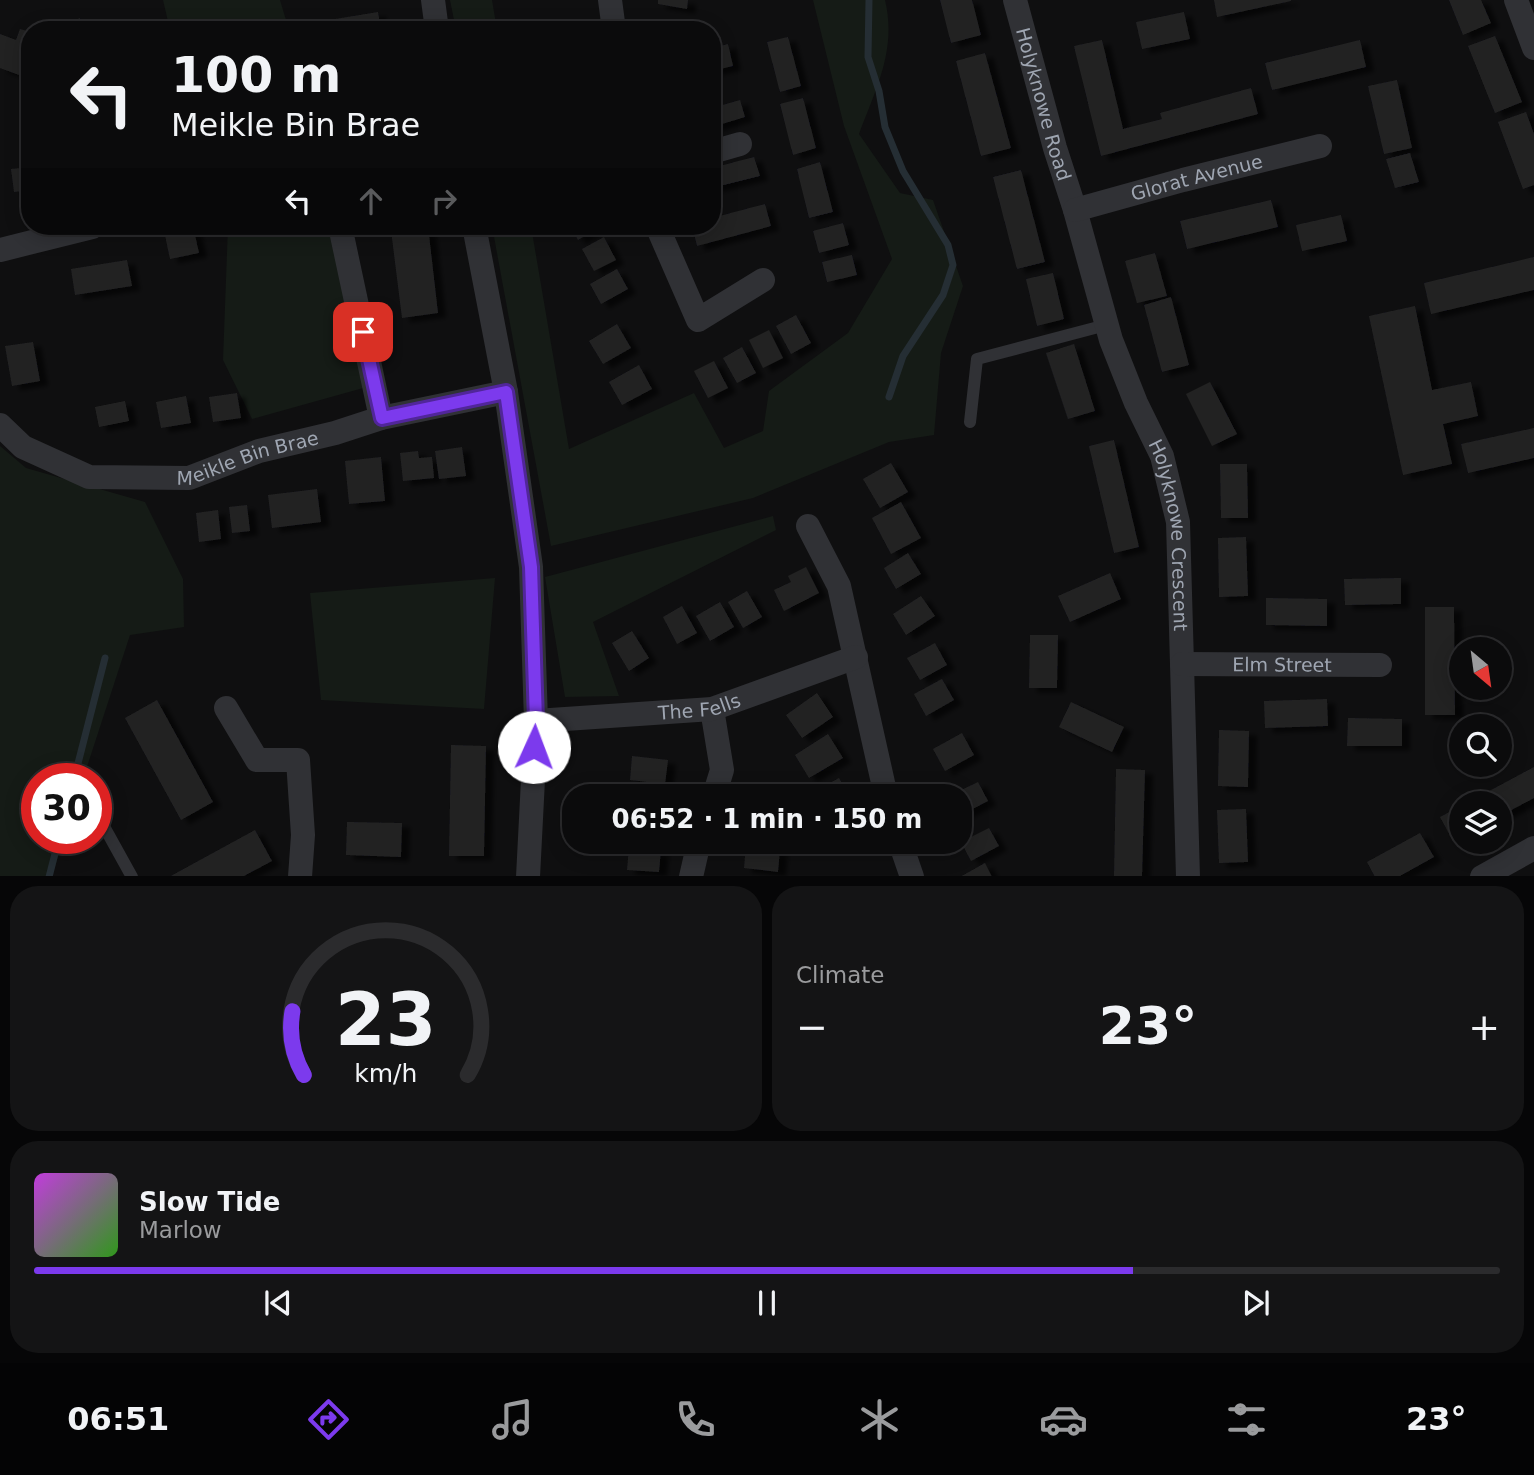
<!DOCTYPE html>
<html lang="en">
<head>
<meta charset="utf-8">
<style>
	body { margin:0; font-family:"DejaVu Sans",sans-serif; background:#141415; color:#f1f3f6; height:100vh; display:flex; flex-direction:column; font-size:26px; white-space:nowrap }
	* { box-sizing:border-box; margin:0 }
	p { font-size:23px; color:#9a9b9d }
	.icon { flex:none; width:38px; height:38px; fill:none; stroke:currentColor; stroke-width:2; stroke-linecap:round; stroke-linejoin:round }
	.map { position:relative; height:876px; overflow:hidden }
	.panel { display:flex; flex-direction:column; gap:10px; padding:10px; background:#060607; flex:1 }
	.panel>* { flex:none }
	.banner { position:absolute; left:21px; top:21px; width:700px; height:214px; border-radius:28px; box-shadow:0 4px 18px #0003,0 0 0 2px #2b2b2d; background:#0b0b0c; color:#f1f3f6; overflow:hidden }
	.needle { width:46px; rotate:151deg }
	.tools { position:absolute; left:1449px; top:637px; display:grid; gap:14px }
	.tools a { display:grid; place-items:center; width:63px; height:63px; border-radius:50%; background:#0b0b0c; box-shadow:0 4px 18px #0003,0 0 0 2px #2b2b2d; font-size:35px }
	.speed { position:absolute; left:21px; top:763px; display:flex; gap:14px; font-size:35px; font-weight:700; text-align:center }
	.speed>* { display:grid; place-content:center; width:91px; height:91px; border-radius:50%; background:#0b0b0c; box-shadow:0 4px 18px #0003,0 0 0 2px #2b2b2d; line-height:1 }
	.speed .limit { border:10px solid #d22; background:#fff; color:#111 }
	.pin { position:absolute; display:grid; place-items:center; width:60px; height:60px; color:#fff; margin:-30px; border-radius:14px; box-shadow:0 4px 10px #0006 }
	.me { position:absolute; width:77px; margin:-38px; rotate:2deg; stroke-linejoin:round; filter:drop-shadow(0 0 5px #0008) }
	.turn { display:flex; align-items:center; gap:24px; height:147px; padding:0 35px; font-size:32px }
	.turn .icon { width:91px; height:91px; stroke-width:2.5 }
	.turn b { display:block; font-size:49px; line-height:60px }
	.lanes { display:flex; align-items:center; height:66px; padding:0 35px; background:#0003; justify-content:center; gap:35px; direction:ltr }
	.lanes .off { opacity:.35 }
	.big { font-size:52px; font-weight:700; line-height:1.1 }
	.panel .widget { flex:1; display:flex; flex-direction:column; justify-content:center; gap:10px; min-width:0; padding:0 24px; border-radius:28px; background:#141415 }
	.panel .dial { align-items:center; gap:0 }
	.dial svg { height:182px; overflow:visible; fill:none; stroke:#2b2b2d; stroke-width:7; stroke-linecap:round; text-anchor:middle }
	.dial text { fill:#f1f3f6; stroke:none }
	.song { display:flex; align-items:center; gap:21px }
	.cover { width:84px; height:84px; border-radius:10px; background:linear-gradient(135deg,hsl(290 70% 55%),hsl(110 70% 35%)) }
	.played { height:7px; border-radius:4px; background:linear-gradient(90deg,#7c3aed 75%,#2b2b2d 75%) }
	.keys { display:flex; justify-content:space-around; direction:ltr }
	.heat { display:flex; justify-content:space-between; align-items:center; font-size:38px; direction:ltr }
	.panel .tiles { flex:1; display:grid; gap:10px; grid-template-columns:1fr 1fr }
	.widget:last-child { grid-column:span 2 }
	.trip { position:absolute; left:562px; top:784px; width:410px; height:70px; border-radius:28px; background:#0b0b0c; box-shadow:0 4px 18px #0003,0 0 0 2px #2b2b2d; font-weight:700; line-height:70px; text-align:center }
	.dock { display:flex; height:112px; justify-content:space-around; align-items:center; background:#040405; color:#9a9b9d }
	.dock .icon { width:49px; height:49px }
	.dock .current { color:#7c3aed }
	.dock b { font-size:32px; color:#f1f3f6 }
	.map>svg:first-child { display:block }
	.green { fill:#151b16 }
	.lines { fill:none; stroke-linecap:round; stroke-linejoin:round }
	.stream { stroke:#252e34; stroke-width:7 }
	.building { fill:#222224; filter:url(#shadow) }
	.lane { stroke:#303135; stroke-width:12 }
	.street { stroke:#303135; stroke-width:24 }
	.route-casing { stroke:#51269a; stroke-width:18 }
	.route { stroke:#7c3aed; stroke-width:12 }
	.labels { text-anchor:middle; stroke-width:7; stroke-linejoin:round; paint-order:stroke }
	.street-label { font-size:19px; fill:#9fa6b2; stroke:#0a0a0b }
</style>
</head>
<body>
<div class="map">
<svg width="1534" height="877" viewBox="0 0 1534 877">
	<defs>
		<filter id="shadow"><feDropShadow dx="8" dy="4.5" stdDeviation="2" flood-color="#0009"/></filter>
	</defs>
	<rect width="100%" height="100%" fill="#0f0f10"/>
	<g class="green">
		<polygon points="163,0 280,0 289,30 170,30"/>
		<polygon points="450,0 492,0 497,30 456,30"/>
		<path d="M 813,0 L 885,0 C 897,50 876,88 859,134 L 900,193 L 933,200 L 963,286 L 941,353 L 934,435 L 889,442 L 753,498 L 551,546 L 492,226 L 531,226 L 569,449 L 694,393 L 724,448 L 763,431 L 769,391 L 848,333 L 892,259 L 844,126 Z"/>
		<polygon points="228,226 340,226 374,385 252,419 223,360"/>
		<polygon points="0,446 26,468 145,502 183,579 184,627 130,635 83,779 37,779 37,838 64,838 52,876 0,876"/>
		<polygon points="773,516 776,530 593,622 619,696 565,697 545,577"/>
		<polygon points="495,578 484,709 321,700 310,593"/>
	</g>
	<g class="lines">
		<g class="stream">
			<polyline points="869,0 868,57 879,91 885,127 903,171 948,245 953,265 943,295 903,356 889,397"/>
			<polyline points="74,779 105,658"/>
			<polyline points="49,877 59,838"/>
		</g>
	</g>
	<g class="building">
		<polygon points="658,0 688,0 687,9 658,4"/>
		<polygon points="940,0 972,0 981,35 951,43"/>
		<polygon points="1214,0 1291,0 1291,1 1217,17"/>
		<polygon points="1449,0 1481,0 1491,23 1463,35"/>
		<polygon points="378,12 381,30 312,30 311,23"/>
		<polygon points="1184,12 1190,39 1142,49 1136,22"/>
		<polygon points="79,18 99,30 72,30"/>
		<polygon points="20,29 30,32 30,79 0,68 0,34 16,40"/>
		<polygon points="1495,36 1522,102 1495,113 1468,46"/>
		<polygon points="788,37 801,86 780,92 767,42"/>
		<polygon points="1102,40 1123,129 1162,119 1160,113 1251,88 1258,114 1101,156 1074,46"/>
		<polygon points="1360,40 1366,67 1272,90 1265,63"/>
		<polygon points="728,44 733,66 712,71 712,48"/>
		<polygon points="985,53 1011,148 981,156 956,61"/>
		<polygon points="1397,80 1412,148 1384,154 1368,86"/>
		<polygon points="803,98 816,148 793,155 780,104"/>
		<polygon points="740,100 745,117 712,127 712,108"/>
		<polygon points="1526,112 1534,134 1534,185 1523,189 1498,122"/>
		<polygon points="1410,153 1419,182 1395,188 1386,159"/>
		<polygon points="754,157 760,176 712,188 712,168"/>
		<polygon points="820,162 833,212 809,218 797,169"/>
		<polygon points="30,167 30,190 14,192 11,169"/>
		<polygon points="1021,170 1045,262 1017,269 993,177"/>
		<polygon points="1271,200 1278,227 1187,249 1180,221"/>
		<polygon points="765,204 771,226 697,246 692,226 712,226 712,218"/>
		<polygon points="1341,215 1347,241 1302,251 1296,225"/>
		<polygon points="843,223 849,245 819,253 813,231"/>
		<polygon points="163,226 193,226 199,253 170,259"/>
		<polygon points="428,226 438,313 402,318 391,230"/>
		<polygon points="570,226 597,226 598,228 578,240"/>
		<polygon points="604,237 616,260 594,271 582,249"/>
		<polygon points="1155,253 1167,296 1137,303 1125,261"/>
		<polygon points="852,255 857,275 827,282 822,262"/>
		<polygon points="1534,257 1534,290 1431,314 1424,283"/>
		<polygon points="127,260 132,286 75,295 71,269"/>
		<polygon points="617,269 628,289 601,304 590,284"/>
		<polygon points="1053,273 1064,319 1037,326 1026,279"/>
		<polygon points="1171,297 1189,365 1162,372 1144,305"/>
		<polygon points="1415,306 1432,390 1471,382 1478,416 1443,424 1452,464 1403,475 1369,316"/>
		<polygon points="796,315 811,343 791,354 776,326"/>
		<polygon points="617,324 631,348 603,364 589,341"/>
		<polygon points="769,330 783,358 763,368 749,340"/>
		<polygon points="33,342 40,381 12,386 5,346"/>
		<polygon points="1074,344 1095,411 1068,419 1046,353"/>
		<polygon points="742,347 756,373 737,383 723,358"/>
		<polygon points="714,361 728,388 708,398 694,371"/>
		<polygon points="639,365 652,389 622,405 609,382"/>
		<polygon points="1210,382 1237,434 1212,446 1186,394"/>
		<polygon points="237,393 241,418 213,422 209,397"/>
		<polygon points="186,396 191,423 161,428 156,402"/>
		<polygon points="125,401 129,421 99,427 95,407"/>
		<polygon points="1534,428 1534,458 1468,473 1461,444"/>
		<polygon points="1114,440 1139,547 1114,553 1089,446"/>
		<polygon points="462,447 466,476 439,479 435,451"/>
		<polygon points="418,451 419,458 432,457 434,478 403,481 400,453"/>
		<polygon points="381,457 385,501 349,504 345,461"/>
		<polygon points="891,463 908,492 880,508 863,479"/>
		<polygon points="1220,464 1247,464 1248,518 1221,518"/>
		<polygon points="317,489 321,522 272,528 268,495"/>
		<polygon points="901,502 921,538 891,554 872,518"/>
		<polygon points="247,505 250,531 232,533 229,507"/>
		<polygon points="218,510 221,539 199,542 196,513"/>
		<polygon points="1246,537 1248,596 1219,597 1218,538"/>
		<polygon points="908,553 921,574 896,589 884,568"/>
		<polygon points="806,567 819,593 784,611 774,590 791,582 788,576"/>
		<polygon points="1110,573 1121,599 1070,622 1058,596"/>
		<polygon points="1401,578 1401,604 1345,605 1344,579"/>
		<polygon points="747,591 762,617 743,628 728,602"/>
		<polygon points="921,596 935,616 906,635 893,614"/>
		<polygon points="1266,598 1327,599 1327,626 1266,625"/>
		<polygon points="720,602 734,627 710,641 696,616"/>
		<polygon points="682,606 697,633 677,644 663,617"/>
		<polygon points="1425,607 1454,607 1455,715 1425,715"/>
		<polygon points="632,631 649,658 629,671 612,643"/>
		<polygon points="1030,635 1058,635 1057,688 1029,688"/>
		<polygon points="935,643 947,665 920,680 907,658"/>
		<polygon points="942,679 954,700 926,716 914,694"/>
		<polygon points="817,693 833,717 802,738 786,715"/>
		<polygon points="1327,699 1328,726 1265,728 1264,701"/>
		<polygon points="157,700 213,802 181,820 125,718"/>
		<polygon points="1071,702 1124,727 1112,752 1059,727"/>
		<polygon points="1348,718 1402,719 1402,746 1347,746"/>
		<polygon points="1219,730 1249,731 1248,787 1218,786"/>
		<polygon points="962,733 974,755 945,771 933,749"/>
		<polygon points="828,734 843,758 809,778 795,755"/>
		<polygon points="451,745 486,746 484,856 449,856"/>
		<polygon points="632,756 668,760 665,784 630,780"/>
		<polygon points="1534,767 1534,798 1500,816 1500,803 1467,803"/>
		<polygon points="1116,769 1145,770 1142,877 1114,877"/>
		<polygon points="839,778 849,796 806,796"/>
		<polygon points="978,782 988,801 959,816 959,796 949,796"/>
		<polygon points="1461,806 1461,837 1453,841 1440,817"/>
		<polygon points="1246,809 1248,862 1219,863 1217,810"/>
		<polygon points="347,822 402,823 401,857 346,855"/>
		<polygon points="989,828 999,846 971,861 961,842"/>
		<polygon points="255,830 272,861 242,877 169,877"/>
		<polygon points="1420,833 1434,857 1398,877 1375,877 1367,862"/>
		<polygon points="746,845 780,849 778,872 744,868"/>
		<polygon points="629,847 661,850 659,872 627,870"/>
		<polygon points="985,863 992,877 960,877"/>
	</g>
	<g class="lines">
		<g class="lane">
			<polyline points="970,422 977,359 1106,325"/>
			<polyline points="96,812 132,877"/>
		</g>
		<g class="street">
			<polyline points="433,0 437,30"/>
			<polyline points="610,0 614,30"/>
			<path id="s1" d="M 1015,0 L 1055,148 L 1075,210 L 1111,340 L 1136,403 L 1162,456 L 1178,522 L 1188,877"/>
			<polyline points="1516,0 1534,48"/>
			<polyline points="712,152 740,144"/>
			<path id="s2" d="M 1075,210 L 1183,180 L 1320,146"/>
			<polyline points="340,226 381,418"/>
			<polyline points="474,226 506,392 531,567 536,721 528,877"/>
			<polyline points="657,226 698,320 763,280"/>
			<polyline points="0,250 92,227"/>
			<path id="s3" d="M 0,425 L 23,447 L 89,477 L 189,478 L 259,451 L 335,433 L 381,418 L 506,392"/>
			<polyline points="808,526 839,586 886,796"/>
			<path id="s4" d="M 1182,664 L 1380,665"/>
			<polyline points="226,708 257,760 298,760 303,835 300,877"/>
			<polyline points="712,709 722,770 714,796"/>
			<path id="s5" d="M 536,721 L 712,709 L 856,657"/>
			<polyline points="900,842 912,877"/>
			<polyline points="691,877 699,842"/>
			<polyline points="1482,877 1534,848"/>
		</g>
	</g>
	<g class="lines">
		<defs>
			<polyline id="route" points="363,332 382,418 506,392 531,567 536,721 534,747"/>
		</defs>
		<use href="#route" class="route-casing"/>
		<use href="#route" class="route"/>
	</g>
	<g class="labels">
		<g class="street-label">
			<text dy="7" stroke="none"><textPath href="#s1" startOffset="108">Holyknowe Road</textPath></text>
			<text dy="7" stroke="none"><textPath href="#s2" startOffset="126">Glorat Avenue</textPath></text>
			<text dy="7" stroke="none"><textPath href="#s3" startOffset="266">Meikle Bin Brae</textPath></text>
			<text dy="7" stroke="none"><textPath href="#s1" startOffset="560">Holyknowe Crescent</textPath></text>
			<text dy="7" stroke="none"><textPath href="#s4" startOffset="100">Elm Street</textPath></text>
			<text dy="7" stroke="none"><textPath href="#s5" startOffset="164">The Fells</textPath></text>
		</g>
	</g>
</svg>
<div class="tools">
<a><svg class="needle" viewBox="-14 -14 28 28"><path d="M0-13l5 13h-10z" fill="#e53935"/><path d="M0 13l5-13h-10z" fill="#9a9b9d"/></svg></a>
<a><svg class="icon" aria-label="search" viewBox="0 0 24 24"><circle cx="10" cy="10" r="6"/><path d="M15 15l6 6"/></svg></a>
<a><svg class="icon" aria-label="layers" viewBox="0 0 24 24"><path d="M12 4l9 5-9 5-9-5zM3 14l9 5 9-5"/></svg></a>
</div>
<div class="speed"><div class="limit">30</div></div>
<div class="pin" style="left:363px;top:332px;background:#d93025"><svg class="icon" aria-label="arrive" viewBox="0 0 24 24"><path d="M6 21V4h12l-3 4 3 4H6"/></svg></div>
<svg class="me" style="left:534px;top:747px" viewBox="-20 -20 40 40"><circle r="19" fill="#fff"/><path d="M0-13L10 11 0 6-10 11z" fill="#7c3aed"/></svg>
<div class="trip">06:52 · 1 min · 150 m</div>
<div class="banner">
<div class="turn"><svg class="icon" aria-label="left" viewBox="0 0 24 24"><path d="M17 20v-9H6M10 6l-5 5 5 5"/></svg><div><b>100 m</b>Meikle Bin Brae</div></div>
<div class="lanes"><svg class="icon" aria-label="left" viewBox="0 0 24 24"><path d="M17 20v-9H6M10 6l-5 5 5 5"/></svg><svg class="icon off" aria-label="ahead" viewBox="0 0 24 24"><path d="M12 20V5M6 11l6-6 6 6"/></svg><svg class="icon off" aria-label="right" viewBox="0 0 24 24"><path d="M7 20v-9h11M14 6l5 5-5 5"/></svg></div>
</div>
</div>
<section class="panel">
<div class="tiles">
<div class="widget dial"><svg viewBox="0 0 100 80">
<path d="M14 69A42 42 0 1 1 86 69"/>
<path d="M14 69A42 42 0 0 1 9 41" stroke="#7c3aed"/>
<text x="50" y="56" font-size="32" font-weight="700">23</text>
<text x="50" y="72" font-size="11">km/h</text>
</svg></div>
<div class="widget"><p>Climate</p>
<div class="heat"><a>−</a><b class="big">23°</b><a>+</a></div>
</div>
<div class="widget">
<div class="song"><i class="cover"></i><div><b>Slow Tide</b><p>Marlow</p></div></div>
<div class="played"></div>
<div class="keys"><svg class="icon" aria-label="previous" viewBox="0 0 24 24"><path d="M18 5L8 12l10 7zM5 5v14"/></svg><svg class="icon" aria-label="pause" viewBox="0 0 24 24"><path d="M8 5v14M16 5v14"/></svg><svg class="icon" aria-label="next" viewBox="0 0 24 24"><path d="M6 5l10 7-10 7zM19 5v14"/></svg></div>
</div>
</div>
</section>
<nav class="dock">
<b>06:51</b>
<svg class="icon current" aria-label="directions" viewBox="0 0 24 24"><path d="M12 3l9 9-9 9-9-9zM9 14v-3h6M13 9l2 2-2 2"/></svg>
<svg class="icon" aria-label="music" viewBox="0 0 24 24"><path d="M9 18V5l10-2v13"/><circle cx="6" cy="18" r="3"/><circle cx="16" cy="16" r="3"/></svg>
<svg class="icon" aria-label="phone" viewBox="0 0 24 24"><path d="M5 4h4l2 5-3 2q2 4 5 5l2-3 5 2v4C11 20 4 13 5 4z"/></svg>
<svg class="icon" aria-label="climate" viewBox="0 0 24 24"><path d="M12 3v18M4 7l16 10M4 17L20 7"/></svg>
<svg class="icon" aria-label="car" viewBox="0 0 24 24"><path d="M5 17H2v-5l4-1 3-4h7l3 4 3 1v5h-3M9 17h6M6 11h13"/><circle cx="7" cy="17" r="2"/><circle cx="17" cy="17" r="2"/></svg>
<svg class="icon" aria-label="filters" viewBox="0 0 24 24"><path d="M4 7h16M4 17h16"/><circle cx="9" cy="7" r="2"/><circle cx="15" cy="17" r="2"/></svg>
<b>23°</b>
</nav>
</body>
</html>
